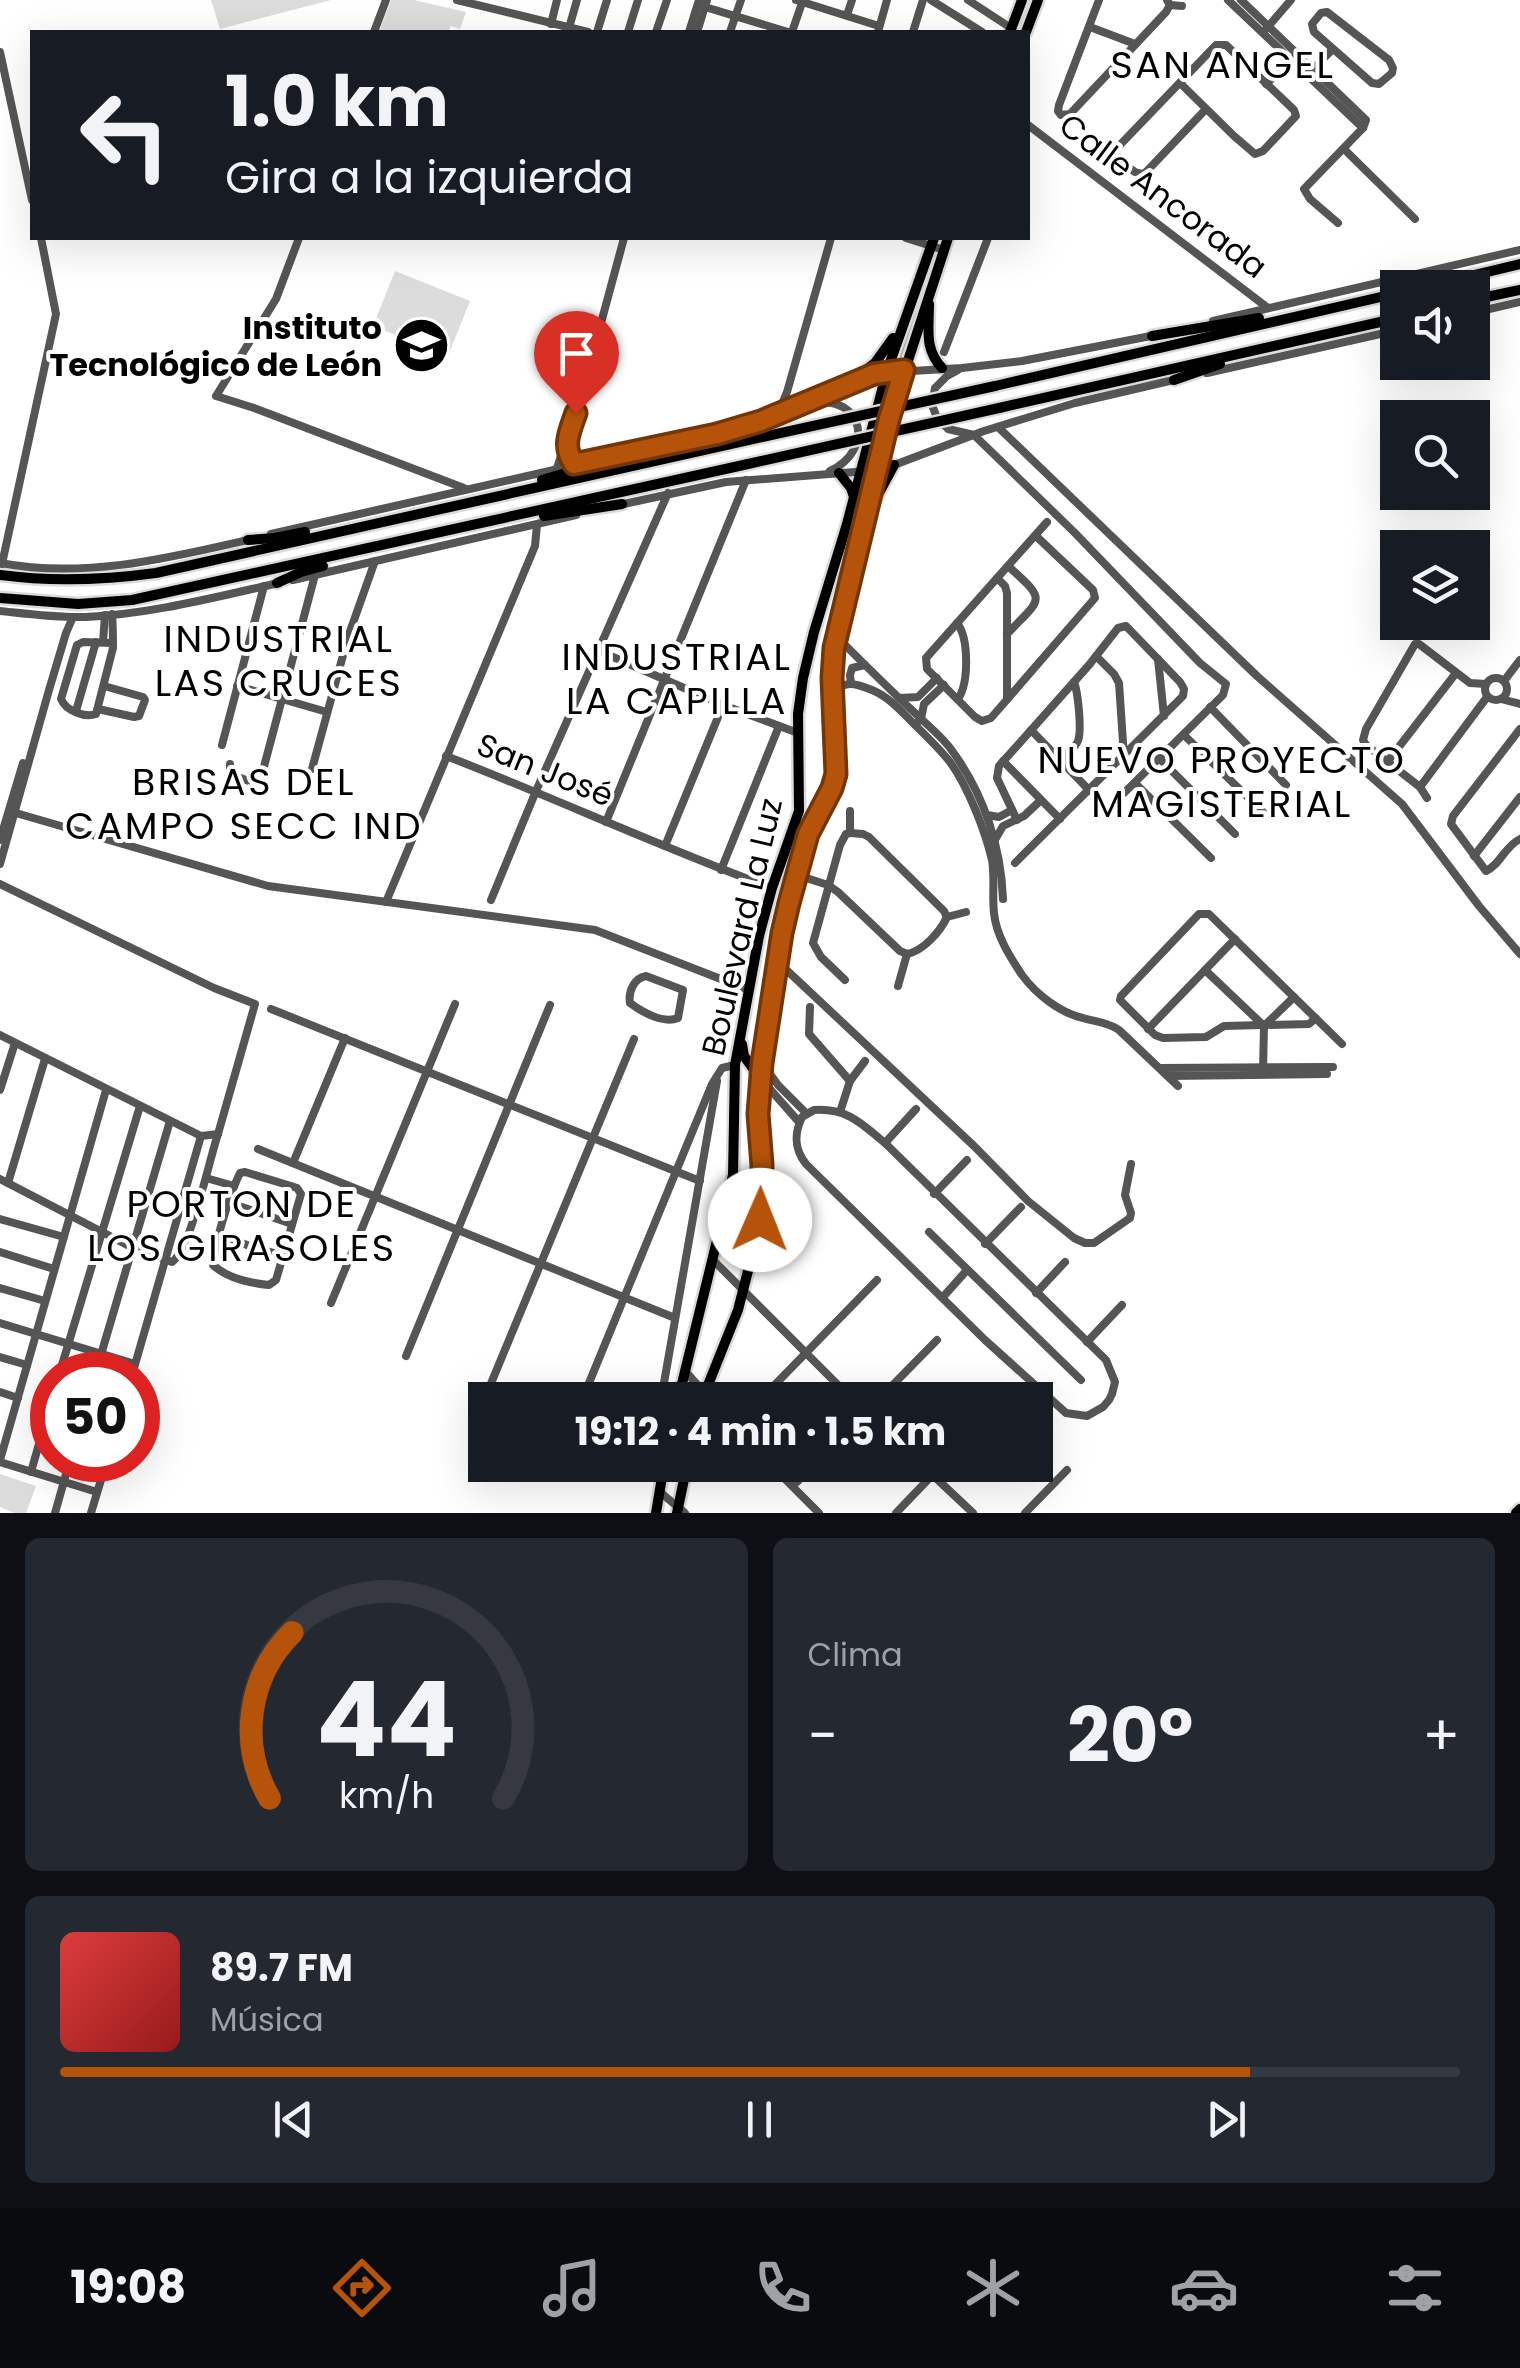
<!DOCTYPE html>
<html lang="es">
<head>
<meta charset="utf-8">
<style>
	body { margin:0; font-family:Poppins,sans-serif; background:#242831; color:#f1f3f6; height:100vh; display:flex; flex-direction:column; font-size:38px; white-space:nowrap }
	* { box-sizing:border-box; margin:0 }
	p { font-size:32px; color:#9ea1a6 }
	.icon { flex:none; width:55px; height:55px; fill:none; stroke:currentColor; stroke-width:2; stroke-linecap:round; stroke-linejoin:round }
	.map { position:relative; height:1513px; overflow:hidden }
	.panel { display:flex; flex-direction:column; gap:25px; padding:25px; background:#0d0f14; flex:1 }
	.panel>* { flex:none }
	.banner { position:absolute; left:30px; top:30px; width:1000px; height:210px; border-radius:0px; box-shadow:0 10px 40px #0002; background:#171b24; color:#f1f3f6; overflow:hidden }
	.controls { position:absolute; left:1380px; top:270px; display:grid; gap:20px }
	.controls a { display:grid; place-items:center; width:110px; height:110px; border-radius:0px; background:#171b24; box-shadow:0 10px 40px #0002; font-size:50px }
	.speed { position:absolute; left:30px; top:1352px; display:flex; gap:20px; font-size:50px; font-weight:700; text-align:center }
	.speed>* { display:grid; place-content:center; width:130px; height:130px; border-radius:50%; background:#171b24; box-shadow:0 10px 40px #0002; line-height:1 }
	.speed .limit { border:15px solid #d22; background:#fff; color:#111 }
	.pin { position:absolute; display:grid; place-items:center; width:85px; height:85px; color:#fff; margin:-102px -42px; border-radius:50% 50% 50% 0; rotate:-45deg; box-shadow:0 0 10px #0007 }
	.pin .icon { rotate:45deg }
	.me { position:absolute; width:110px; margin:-55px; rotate:1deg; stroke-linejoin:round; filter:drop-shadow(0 0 8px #0008) }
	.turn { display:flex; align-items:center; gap:35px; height:210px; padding:0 30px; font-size:45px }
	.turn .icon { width:130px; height:130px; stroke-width:2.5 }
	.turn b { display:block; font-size:70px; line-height:85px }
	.big { font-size:75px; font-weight:700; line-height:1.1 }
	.panel .tile { flex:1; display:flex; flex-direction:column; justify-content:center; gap:15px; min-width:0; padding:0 35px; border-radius:15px; background:#242831 }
	.panel .dial { align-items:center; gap:0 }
	.dial svg { height:260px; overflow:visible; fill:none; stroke:#363941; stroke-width:7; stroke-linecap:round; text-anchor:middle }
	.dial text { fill:#f1f3f6; stroke:none }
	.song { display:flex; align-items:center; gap:30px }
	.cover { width:120px; height:120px; border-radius:15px; background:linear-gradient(135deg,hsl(0 70% 55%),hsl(0 70% 35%)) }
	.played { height:10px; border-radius:5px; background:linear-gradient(90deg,#b45309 85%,#363941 85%) }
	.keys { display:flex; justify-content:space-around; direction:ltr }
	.heat { display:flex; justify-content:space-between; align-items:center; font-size:55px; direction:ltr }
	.panel .tiles { flex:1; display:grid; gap:25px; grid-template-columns:1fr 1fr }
	.tile:last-child { grid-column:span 2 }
	.trip { position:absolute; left:468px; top:1382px; width:585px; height:100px; border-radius:0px; background:#171b24; box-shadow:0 10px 40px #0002; font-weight:700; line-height:100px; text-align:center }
	.menu { display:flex; height:160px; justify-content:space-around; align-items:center; background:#090b0e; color:#9ea1a6 }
	.menu .icon { width:70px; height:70px }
	.menu .selected { color:#b45309 }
	.menu b { font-size:45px; color:#f1f3f6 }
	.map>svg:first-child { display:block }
	.green { fill:#dcdcdc }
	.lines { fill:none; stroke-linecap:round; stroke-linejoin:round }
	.river { stroke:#a3a3a3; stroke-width:10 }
	.major-casing { stroke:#dbdbdb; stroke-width:15 }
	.minor { stroke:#555; stroke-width:8 }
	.major { stroke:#000; stroke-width:10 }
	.major-bridge-casing { stroke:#dbdbdb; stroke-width:15; stroke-linecap:butt }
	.major-bridge { stroke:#000; stroke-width:10 }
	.route-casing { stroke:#753606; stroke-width:25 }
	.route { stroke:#b45309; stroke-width:18 }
	.labels { text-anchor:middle; stroke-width:8; stroke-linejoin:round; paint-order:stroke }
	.street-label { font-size:32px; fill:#000; stroke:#fff }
	.poi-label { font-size:32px; font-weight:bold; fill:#000; stroke:#fff; text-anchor:end }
	.quarter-label { font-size:38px; letter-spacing:2.5px; fill:#000; stroke:#fff }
</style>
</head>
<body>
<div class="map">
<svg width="1520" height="1513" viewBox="0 0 1520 1513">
	<rect width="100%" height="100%" fill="#fff"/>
	<g class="green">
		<polygon points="211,0 331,0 220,29"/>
		<polygon points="391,0 414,0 466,12 460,29 451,26 448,32 379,32"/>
		<polygon points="395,271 470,301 448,356 373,326"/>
		<polygon points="0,1474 36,1486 26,1513 14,1513 0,1507"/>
	</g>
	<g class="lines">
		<g class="river">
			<polyline points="1018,32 1030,0"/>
			<polyline points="896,361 941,238"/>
		</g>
		<defs>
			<g id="major">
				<polyline points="1010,32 1022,0"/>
				<polyline points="1026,32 1038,0"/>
				<polyline points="1420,288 1520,264"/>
				<polyline points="1472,300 1520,290"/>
				<path d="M 929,304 C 929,329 924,349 942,368"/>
				<polyline points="1152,336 1259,318"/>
				<polyline points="1174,380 1220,364"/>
				<polyline points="995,386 1398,293"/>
				<polyline points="843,388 875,363 893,338"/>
				<polyline points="999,408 1398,318"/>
				<polyline points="839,473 851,488 854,497"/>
				<polyline points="542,480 637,452"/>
				<polyline points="875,500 894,465"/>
				<polyline points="544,516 622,504"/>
				<polyline points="248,540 275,538 305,532"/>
				<path d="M 0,575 C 52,582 104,580 156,573 L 744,441"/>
				<polyline points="277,583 301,572 323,566"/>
				<polyline points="0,598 78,604 132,600 748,464"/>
				<polyline points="742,1044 744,1056 760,1078"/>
				<polyline points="678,1400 733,1175 735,1065 759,936 772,888 799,811 798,714 803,678 814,632 847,524 887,371 934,238"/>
				<polyline points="702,1400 738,1310 761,1220 760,1078 782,933 808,834 832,788 836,774 832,670 836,636 866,524 889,419 948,238"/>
				<polyline points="656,1513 664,1465"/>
				<polyline points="677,1513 687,1465"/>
				<polyline points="1516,1513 1520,1509"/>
			</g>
		</defs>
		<use href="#major" class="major-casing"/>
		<g class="minor">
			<polyline points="457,0 588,32"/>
			<polyline points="796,0 879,26"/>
			<polyline points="931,0 982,32"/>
			<polyline points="968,0 1011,28"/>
			<polyline points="1099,0 1059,105 1058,111 1061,115 1070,114 1166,12 1170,5"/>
			<polyline points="1167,0 1170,5 1182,6"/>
			<polyline points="1228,0 1363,128"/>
			<polyline points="1241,0 1366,120 1363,128 1304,189 1310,199 1338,223"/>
			<polyline points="705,7 788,32"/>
			<polygon points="1327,12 1389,60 1393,68 1392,73 1379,84 1372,83 1314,32 1312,24 1321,13"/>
			<polyline points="847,15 852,0"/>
			<polyline points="551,24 557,0"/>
			<polyline points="1090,27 1135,44"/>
			<polyline points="569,28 577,0"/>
			<polyline points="1266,29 1291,0"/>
			<polyline points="374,32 386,0"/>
			<polyline points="597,32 607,0"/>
			<polyline points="628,32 638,0"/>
			<polyline points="656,32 667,0"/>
			<polyline points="689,32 699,0"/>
			<polyline points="697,32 707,0"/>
			<polyline points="730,32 741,0"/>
			<polyline points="792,32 803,0"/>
			<polyline points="878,32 887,0"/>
			<polyline points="913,32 923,0"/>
			<polyline points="0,52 32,200"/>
			<polyline points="1311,71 1333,49"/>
			<polyline points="1180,83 1234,136 1255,154 1263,151 1296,116 1294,110 1226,45 1216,45 1117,148 1115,152 1116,158 1135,172 1142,174 1146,172 1206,109"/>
			<polyline points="1266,84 1294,58"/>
			<polyline points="1028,125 1268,308"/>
			<polyline points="1344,149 1415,219"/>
			<polyline points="299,238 276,299 216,396 254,408 464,488"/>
			<polyline points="906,238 944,250"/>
			<polyline points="1472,313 1520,302"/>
			<polyline points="1213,321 1520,250"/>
			<polyline points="944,352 988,238"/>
			<polyline points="958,370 947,376 935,388 932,405 937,418 948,429 974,435 1075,533 1200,663 1226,684 1223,695 1124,793"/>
			<polyline points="1207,373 1398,330"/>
			<path d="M 813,403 C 865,395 874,451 830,471"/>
			<polyline points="778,414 787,392 831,238"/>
			<polyline points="998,427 1257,676 1402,804 1479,906 1520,954"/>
			<polyline points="632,453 717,434 761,421 879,373 962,368 1022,361 1156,335"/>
			<polyline points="557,468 584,386 624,238"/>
			<polyline points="619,505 726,482 868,471 894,465 984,431 1075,403 1178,379"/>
			<polyline points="271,534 589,462"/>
			<polyline points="1036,536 1093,590 1095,598 991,718 982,721 975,717 927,669 926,658 1047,522"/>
			<path d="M 0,563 C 85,579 169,558 252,539"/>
			<polyline points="2,564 56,314 41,238"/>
			<polyline points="997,578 1005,586 1007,593 1007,699"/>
			<polyline points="293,580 576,515"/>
			<path d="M 0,611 C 28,614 58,618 86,617 C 152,614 215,597 279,583"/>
			<path d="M 112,614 C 113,626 113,637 113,648 L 96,714 C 85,718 66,711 61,699 L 77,645 L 83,642 L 113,643"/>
			<path d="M 957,623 C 969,638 969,683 958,699"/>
			<path d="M 1007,634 C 1042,597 1048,602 1008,566"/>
			<path d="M 836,636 C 862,662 888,688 915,713 C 928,726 943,737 953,752 C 984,795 1001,847 1003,899"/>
			<polyline points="103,642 105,615"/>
			<polyline points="597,650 723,705 798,733"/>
			<polyline points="1096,656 1114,674 1119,683 1124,757"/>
			<polyline points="1158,659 1164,716"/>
			<circle cx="1496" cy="689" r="11"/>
			<polyline points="1504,681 1520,660"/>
			<polyline points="851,684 850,675 852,668 865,665"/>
			<polyline points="237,686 327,712"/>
			<path d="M 835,696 C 842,678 857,684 872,690 C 889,697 901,711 913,723 C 926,736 939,748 950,762 C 968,787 985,830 992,860 C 995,877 992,895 994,913 C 996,935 1010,957 1022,975 C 1036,994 1060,1013 1083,1018 C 1096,1022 1107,1022 1119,1030 L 1178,1086"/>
			<polyline points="899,698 918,697 937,678"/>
			<polyline points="1501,699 1520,704"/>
			<polyline points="1210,707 1286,785"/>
			<polyline points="98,709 134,717 139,716 145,700 143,697 104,686"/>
			<polyline points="76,711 96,642"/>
			<polyline points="918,722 921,719 924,704 944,685"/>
			<path d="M 1520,729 L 1453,816 L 1451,824 L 1486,871 C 1500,865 1505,846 1520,839"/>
			<polyline points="1031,730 1090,791"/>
			<polyline points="1184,735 1263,812"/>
			<polyline points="222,745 264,586"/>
			<path d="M 446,756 C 555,798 662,848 772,888"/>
			<polyline points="1160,759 1235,834"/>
			<path d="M 1061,760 C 1066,755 1075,748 1078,741 C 1082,730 1078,692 1074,682"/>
			<polyline points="1003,761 1060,819"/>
			<polyline points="1388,761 1456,673"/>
			<polyline points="230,764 230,774 254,783 259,780 262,774 315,575"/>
			<polyline points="312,769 348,637 375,561"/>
			<polyline points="1135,783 1211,858"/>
			<polyline points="1420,787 1487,697"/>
			<polyline points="1427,798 1420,787 1366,745 1363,740 1366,729 1415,644 1419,644 1470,683 1486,684"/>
			<polyline points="9,811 268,886 595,930 749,990"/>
			<polyline points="850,811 850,833"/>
			<polyline points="987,815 999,817 1012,810"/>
			<polyline points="606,822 746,480"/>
			<polyline points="850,833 863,834 869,837 944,911 947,917"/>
			<polyline points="996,838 1003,826 1024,816 1041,800"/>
			<polyline points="0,840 23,763"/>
			<polyline points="665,846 723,705"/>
			<polyline points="1474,856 1520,797"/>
			<polyline points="1015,863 1183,696 1184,689 1180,682 1126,626 1118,628 1089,665 999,766 997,778 1017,820"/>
			<polyline points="0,864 49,690 66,633 73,617"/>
			<polyline points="721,870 779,726"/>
			<polyline points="797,875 828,885 838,892 900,951 907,954"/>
			<polyline points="0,884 214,988 255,1004 218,1134 201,1136"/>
			<polyline points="491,900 536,791 668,493"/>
			<polyline points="386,902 535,546 537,525"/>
			<polyline points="947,917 966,912"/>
			<path d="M 907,954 C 923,951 940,932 947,917"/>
			<polyline points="778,962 974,1146 1028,1201 1074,1238 1085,1243 1094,1243 1130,1218 1131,1213 1125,1195 1131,1164"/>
			<polyline points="1205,970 1264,1026"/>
			<path d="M 646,976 L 683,990 L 678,1018 C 663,1024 642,1012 630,1003 C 628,992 634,978 646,976 Z"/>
			<polyline points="845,980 821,957 813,943 840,845 846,834 850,833"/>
			<polyline points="898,986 907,954"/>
			<polyline points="810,1007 809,1034 850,1081 840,1112"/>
			<polyline points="271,1009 700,1181"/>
			<polyline points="1316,1018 1309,1024 1224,1026 1206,1037 1163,1038 1155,1035 1120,1000 1121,996 1199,914 1209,914 1342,1044"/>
			<polyline points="1148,1029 1235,939"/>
			<polyline points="0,1035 201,1136"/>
			<polyline points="763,1064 778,1085 806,1113"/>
			<polyline points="1160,1068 1333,1067"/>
			<polyline points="1263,1070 1264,1026 1294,997"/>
			<polyline points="1168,1076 1327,1074"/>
			<polyline points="760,1078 799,1122"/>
			<polyline points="850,1081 865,1061"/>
			<polyline points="0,1090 15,1043"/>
			<path d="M 814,1110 C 847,1108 861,1123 885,1143 L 1106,1360 L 1115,1382 L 1112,1394 L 1109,1400 L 1103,1407 L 1087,1416 L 1066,1413 L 985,1340 L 806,1164 C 794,1149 794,1134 802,1117 Z"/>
			<polyline points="885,1143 916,1109"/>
			<polyline points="258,1149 675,1318"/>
			<polyline points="293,1163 345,1038"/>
			<path d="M 245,1172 L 291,1186 L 297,1188 L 301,1194 L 276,1280 L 269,1285 C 249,1283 227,1278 213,1265 C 214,1244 231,1191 240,1173 Z"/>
			<polyline points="206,1178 234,1186"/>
			<path d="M 0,1179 L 133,1248 L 172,1262 C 191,1249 209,1160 218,1134"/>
			<polyline points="8,1183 45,1059"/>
			<polyline points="934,1194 967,1160"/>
			<polyline points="230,1203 292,1224"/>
			<polyline points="0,1219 64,1237"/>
			<polyline points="929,1232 1081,1380"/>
			<polyline points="220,1235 255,1248 282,1255"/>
			<polyline points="985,1244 1021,1207"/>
			<polyline points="0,1252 54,1269"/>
			<polyline points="714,1261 853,1400"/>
			<polyline points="0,1288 45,1301"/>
			<polyline points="1036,1293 1065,1262"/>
			<polyline points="943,1297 967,1270"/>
			<polyline points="331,1303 455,1004"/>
			<polyline points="0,1323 135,1364"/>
			<polyline points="1087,1342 1122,1305"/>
			<polyline points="406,1356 550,1005"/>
			<polyline points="0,1357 27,1365"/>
			<polyline points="685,1371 711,1400"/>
			<polyline points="59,1375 140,1106"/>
			<polyline points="95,1375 170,1121"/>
			<polyline points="132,1375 201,1136"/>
			<polyline points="0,1392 18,1398"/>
			<polyline points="487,1393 634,1039"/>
			<polyline points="582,1400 712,1084 722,1068 735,1065"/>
			<polyline points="661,1400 717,1081"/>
			<polyline points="760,1400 877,1280"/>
			<polyline points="878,1400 937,1340"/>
			<polyline points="0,1460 106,1090"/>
			<polyline points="0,1462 97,1492"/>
			<polyline points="771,1465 819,1513"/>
			<polyline points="922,1465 973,1513"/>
			<polyline points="31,1472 52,1398"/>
			<polyline points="797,1482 814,1465"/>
			<polyline points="660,1492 685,1513"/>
			<polyline points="55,1513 70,1460"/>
			<polyline points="91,1513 107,1460"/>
			<polyline points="896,1513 942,1465"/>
			<polyline points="1025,1513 1067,1470"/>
		</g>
		<use href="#major" class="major"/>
		<defs>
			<g id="major-bridge">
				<polyline points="744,441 995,386"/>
				<polyline points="748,464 999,408"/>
			</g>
		</defs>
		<use href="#major-bridge" class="major-bridge-casing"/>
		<use href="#major-bridge" class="major-bridge"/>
	</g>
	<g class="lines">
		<defs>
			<path id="route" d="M 576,413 C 569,433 562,446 574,464 L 717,434 L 761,421 L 874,374 L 904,370 L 889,419 L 834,648 L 832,678 L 836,774 L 832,788 L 808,834 L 789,903 L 782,933 L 762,1063 L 758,1114 L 762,1165 L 760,1220"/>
		</defs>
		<use href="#route" class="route-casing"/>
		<use href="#route" class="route"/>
	</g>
	<defs>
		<symbol id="university-disc" viewBox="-11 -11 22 22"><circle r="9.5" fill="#000" stroke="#fff"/><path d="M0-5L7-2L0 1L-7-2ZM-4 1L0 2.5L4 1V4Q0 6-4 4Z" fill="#fff"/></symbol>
	</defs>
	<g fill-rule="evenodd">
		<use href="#university-disc" x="390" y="314" width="63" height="63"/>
	</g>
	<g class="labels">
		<g class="street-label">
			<text transform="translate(1163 196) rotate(37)" y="11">Calle Ancorada</text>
			<text transform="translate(545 770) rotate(22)" y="11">San José</text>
			<text transform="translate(742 927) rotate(-77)" y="11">Boulevard La Luz</text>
		</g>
		<g class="poi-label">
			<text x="382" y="339">Instituto<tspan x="382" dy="37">Tecnológico de León</tspan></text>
		</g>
		<g class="quarter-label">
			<text x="1223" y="78">SAN ANGEL</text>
			<text x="279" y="652">INDUSTRIAL<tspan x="279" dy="44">LAS CRUCES</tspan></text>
			<text x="677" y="670">INDUSTRIAL<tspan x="677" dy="44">LA CAPILLA</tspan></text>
			<text x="1222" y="773">NUEVO PROYECTO<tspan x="1222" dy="44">MAGISTERIAL</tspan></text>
			<text x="244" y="795">BRISAS DEL<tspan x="244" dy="44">CAMPO SECC IND</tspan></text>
			<text x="242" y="1217">PORTON DE<tspan x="242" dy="44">LOS GIRASOLES</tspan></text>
		</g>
	</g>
</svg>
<div class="controls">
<a><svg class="icon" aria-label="sound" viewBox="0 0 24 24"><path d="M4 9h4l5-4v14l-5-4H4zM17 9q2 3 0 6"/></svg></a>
<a><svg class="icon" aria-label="search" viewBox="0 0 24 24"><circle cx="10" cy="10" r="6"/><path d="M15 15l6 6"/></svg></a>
<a><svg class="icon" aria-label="layers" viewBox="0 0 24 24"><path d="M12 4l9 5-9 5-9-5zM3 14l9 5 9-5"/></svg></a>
</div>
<div class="speed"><div class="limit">50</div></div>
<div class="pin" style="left:576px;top:413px;background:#d93025"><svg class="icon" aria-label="arrive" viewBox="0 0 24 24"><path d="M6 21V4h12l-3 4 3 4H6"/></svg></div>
<svg class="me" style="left:760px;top:1220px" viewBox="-20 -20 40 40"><circle r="19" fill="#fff"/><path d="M0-13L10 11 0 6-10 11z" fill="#b45309"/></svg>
<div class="trip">19:12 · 4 min · 1.5 km</div>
<div class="banner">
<div class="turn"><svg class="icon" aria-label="left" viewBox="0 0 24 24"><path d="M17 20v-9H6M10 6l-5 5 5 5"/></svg><div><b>1.0 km</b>Gira a la izquierda</div></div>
</div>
</div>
<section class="panel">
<div class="tiles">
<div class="tile dial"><svg viewBox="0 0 100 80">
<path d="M14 69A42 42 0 1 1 86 69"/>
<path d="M14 69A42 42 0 0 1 21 18" stroke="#b45309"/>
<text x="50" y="56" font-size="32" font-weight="700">44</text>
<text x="50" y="72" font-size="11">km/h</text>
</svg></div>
<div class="tile"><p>Clima</p>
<div class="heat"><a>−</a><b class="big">20°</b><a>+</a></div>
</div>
<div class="tile">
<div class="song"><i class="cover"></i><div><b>89.7 FM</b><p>Música</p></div></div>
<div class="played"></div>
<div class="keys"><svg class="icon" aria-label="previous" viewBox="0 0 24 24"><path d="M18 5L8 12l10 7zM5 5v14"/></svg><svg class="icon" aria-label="pause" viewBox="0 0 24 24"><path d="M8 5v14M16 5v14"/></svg><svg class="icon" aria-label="next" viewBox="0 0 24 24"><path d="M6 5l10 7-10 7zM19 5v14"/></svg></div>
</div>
</div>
</section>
<nav class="menu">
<b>19:08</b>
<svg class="icon selected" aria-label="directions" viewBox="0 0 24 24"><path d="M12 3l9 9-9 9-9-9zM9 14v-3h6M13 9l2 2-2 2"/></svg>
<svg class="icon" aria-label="music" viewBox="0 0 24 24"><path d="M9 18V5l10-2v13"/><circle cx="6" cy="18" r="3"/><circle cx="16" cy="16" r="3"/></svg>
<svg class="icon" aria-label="phone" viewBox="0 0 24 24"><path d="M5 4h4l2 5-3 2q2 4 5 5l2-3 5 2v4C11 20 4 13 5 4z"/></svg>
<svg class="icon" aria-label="climate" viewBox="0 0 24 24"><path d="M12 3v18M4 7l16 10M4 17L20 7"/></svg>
<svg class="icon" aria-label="car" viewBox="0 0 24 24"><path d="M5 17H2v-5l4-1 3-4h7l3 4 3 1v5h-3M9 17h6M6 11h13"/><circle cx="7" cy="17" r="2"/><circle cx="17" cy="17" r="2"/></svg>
<svg class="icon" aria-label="filters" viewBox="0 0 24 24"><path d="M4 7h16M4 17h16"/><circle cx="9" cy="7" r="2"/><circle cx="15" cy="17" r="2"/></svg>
</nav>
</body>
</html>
